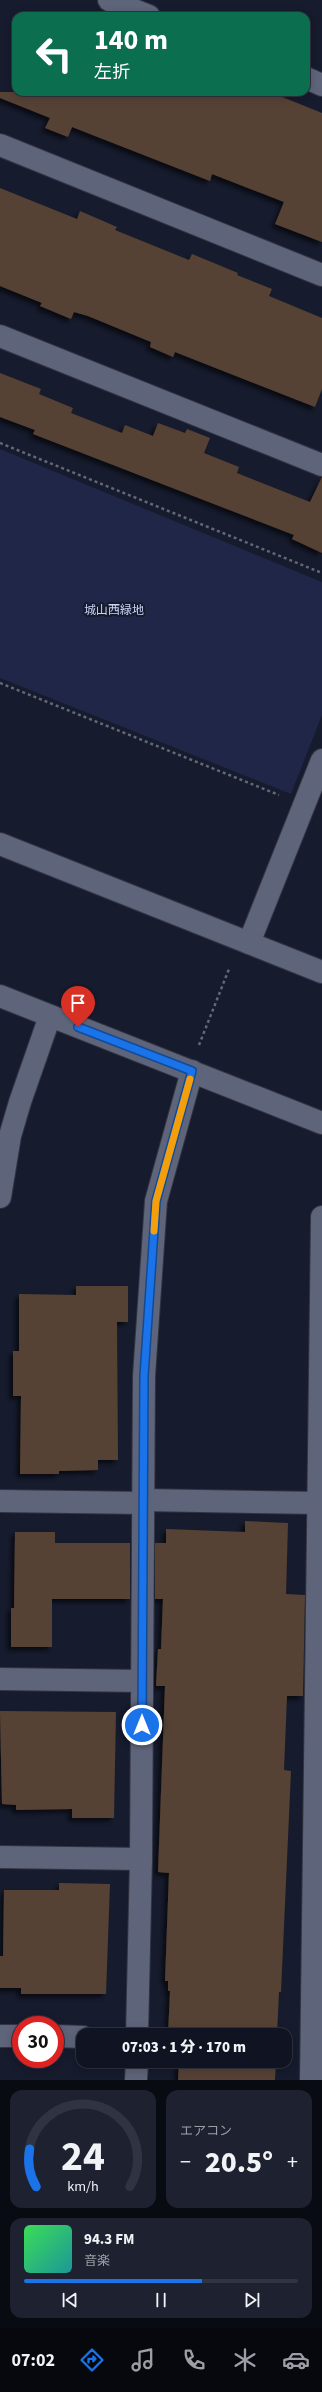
<!DOCTYPE html>
<html lang="ja">
<head>
<meta charset="utf-8">
<style>
	body { margin:0; font-family:"Source Sans 3","Noto Sans JP",sans-serif; background:#1e212f; color:#f1f3f6; height:100vh; display:flex; flex-direction:column; font-size:15px; white-space:nowrap }
	* { box-sizing:border-box; margin:0 }
	p { font-size:13px; color:#9c9ea5 }
	.icon { flex:none; width:22px; height:22px; fill:none; stroke:currentColor; stroke-width:2; stroke-linecap:round; stroke-linejoin:round }
	.map { position:relative; height:2080px; overflow:hidden }
	.details { display:flex; flex-direction:column; gap:10px; padding:10px; background:#090b13; flex:1 }
	.details>* { flex:none }
	.hud { position:absolute; left:12px; top:12px; width:298px; height:84px; border-radius:12px; box-shadow:0 2px 10px #0003,0 0 0 1px #303340; background:#0b6e4f; color:#fff; overflow:hidden }
	.speed { position:absolute; left:12px; top:2016px; display:flex; gap:8px; font-size:20px; font-weight:700; text-align:center }
	.speed>* { display:grid; place-content:center; width:52px; height:52px; border-radius:50%; background:#101422; box-shadow:0 2px 10px #0003,0 0 0 1px #303340; line-height:1 }
	.speed .limit { border:6px solid #d22; background:#fff; color:#111 }
	.pin { position:absolute; display:grid; place-items:center; width:34px; height:34px; color:#fff; margin:-41px -17px; border-radius:50% 50% 50% 0; rotate:-45deg; box-shadow:0 0 4px #0007 }
	.pin .icon { rotate:45deg }
	.me { position:absolute; width:44px; margin:-22px; rotate:0deg; stroke-linejoin:round; filter:drop-shadow(0 0 3px #0008) }
	.turn { display:flex; align-items:center; gap:14px; height:84px; padding:0 16px; font-size:18px }
	.turn .icon { width:52px; height:52px; stroke-width:2.5 }
	.turn b { display:block; font-size:28px; line-height:34px }
	.big { font-size:30px; font-weight:800; line-height:1.1 }
	.details .tile { flex:1; display:flex; flex-direction:column; justify-content:center; gap:6px; min-width:0; padding:0 14px; border-radius:12px; background:#1e212f }
	.details .dial { align-items:center; gap:0 }
	.dial svg { height:104px; overflow:visible; fill:none; stroke:#303340; stroke-width:7; stroke-linecap:round; text-anchor:middle }
	.dial text { fill:#f1f3f6; stroke:none }
	.song { display:flex; align-items:center; gap:12px }
	.cover { width:48px; height:48px; border-radius:6px; background:linear-gradient(135deg,hsl(130 70% 55%),hsl(180 70% 35%)) }
	.played { height:4px; border-radius:2px; background:linear-gradient(90deg,#1a73e8 65%,#303340 65%) }
	.keys { display:flex; justify-content:space-around; direction:ltr }
	.heat { display:flex; justify-content:space-between; align-items:center; font-size:22px; direction:ltr }
	.details .tiles { flex:1; display:grid; gap:10px; grid-template-columns:1fr 1fr }
	.tile:last-child { grid-column:span 2 }
	.trip { position:absolute; left:76px; top:2028px; width:216px; height:40px; border-radius:12px; background:#101422; box-shadow:0 2px 10px #0003,0 0 0 1px #303340; font-weight:800; line-height:40px; text-align:center }
	.tab-bar { display:flex; height:64px; justify-content:space-around; align-items:center; background:#06080e; color:#9c9ea5 }
	.tab-bar .icon { width:28px; height:28px }
	.tab-bar .selected { color:#1a73e8 }
	.tab-bar b { font-size:18px; color:#f1f3f6 }
	.map>svg:first-child { display:block }
	.green { fill:#1f2647 }
	.building { fill:#564234; filter:url(#shadow) }
	.lines { fill:none; stroke-linecap:round; stroke-linejoin:round }
	.minor-casing { stroke:#323443; stroke-width:24 }
	.tertiary-casing { stroke:#323443; stroke-width:24 }
	.path { stroke:#636777; stroke-width:2.5; stroke-dasharray:3 3; stroke-linecap:butt }
	.minor { stroke:#5e647a; stroke-width:22 }
	.tertiary { stroke:#5e647a; stroke-width:22 }
	.route-casing { stroke:#114b97; stroke-width:10 }
	.route { stroke:#1a73e8; stroke-width:7 }
	.slow { stroke:#f59e0b; stroke-width:7 }
	.labels { text-anchor:middle; stroke-width:4; stroke-linejoin:round; paint-order:stroke }
	.park-label { font-size:12px; fill:#cad4f9; stroke:#161b2d }
</style>
</head>
<body>
<div class="map">
<svg width="322" height="2080" viewBox="0 0 322 2080">
	<defs>
		<filter id="shadow"><feDropShadow dx="-3.5" dy="3.5" stdDeviation="2" flood-color="#0009"/></filter>
	</defs>
	<rect width="100%" height="100%" fill="#161b2d"/>
	<polygon class="green" points="0,449 322,582 322,715 291,794 0,678"/>
	<g class="building">
		<polygon points="0,92 270,92 322,113 322,242 275,224 284,202 212,174 210,181 72,127 68,137 45,128 50,118 0,98"/>
		<polygon points="0,188 77,219 80,211 117,227 115,230 189,260 192,254 238,273 237,275 272,289 269,296 322,318 322,389 315,407 175,352 173,357 150,347 151,342 88,316 74,312 71,319 40,306 42,303 0,286"/>
		<polygon points="0,373 41,389 39,394 73,408 71,413 122,433 125,425 153,436 158,423 185,433 187,429 210,438 204,453 239,467 237,473 310,502 322,477 322,553 292,539 294,535 33,434 35,430 0,417"/>
		<polygon points="76,1286 128,1286 128,1322 117,1322 118,1460 98,1460 98,1470 59,1471 59,1474 20,1474 21,1396 13,1396 13,1351 19,1351 19,1294 76,1295"/>
		<polygon points="245,1521 288,1523 286,1594 305,1595 303,1696 287,1696 284,1770 291,1771 281,1992 279,1992 277,2035 168,2035 170,1991 168,1991 168,1981 165,1981 169,1873 158,1872 165,1686 156,1686 158,1649 161,1649 163,1599 155,1599 155,1543 166,1543 166,1529 245,1532"/>
		<polygon points="15,1532 55,1532 55,1543 130,1543 130,1599 52,1599 52,1647 11,1647 11,1608 14,1608"/>
		<polygon points="0,1711 116,1712 114,1818 72,1818 72,1809 16,1810 16,1805 2,1804"/>
		<polygon points="59,1883 110,1884 106,1994 21,1994 21,1988 0,1988 0,1956 3,1956 4,1890 59,1890"/>
		<polygon points="179,2061 276,2061 275,2080 178,2080"/>
	</g>
	<g class="lines">
		<defs>
			<g id="minor">
				<polyline points="109,0 149,16"/>
				<polyline points="306,78 322,85"/>
				<polyline points="0,145 322,275"/>
				<polyline points="0,336 322,465"/>
				<polyline points="249,943 322,760"/>
				<polyline points="0,996 322,1123"/>
				<polyline points="0,1197 10,1136 20,1102 50,1016"/>
				<polyline points="143,1500 319,1503"/>
				<polyline points="0,1501 143,1503"/>
				<polyline points="0,1679 142,1681"/>
				<polyline points="0,1857 141,1859"/>
				<polyline points="137,2035 141,1859 144,1376 156,1201 192,1071"/>
				<polyline points="0,2036 21,2036"/>
				<polyline points="55,2036 83,2037"/>
				<polyline points="136,2080 137,2061"/>
				<polyline points="311,2080 322,1217"/>
			</g>
			<polyline id="tertiary" points="0,844 322,972"/>
		</defs>
		<use href="#minor" class="minor-casing"/>
		<use href="#tertiary" class="tertiary-casing"/>
		<g class="path">
			<polyline points="0,443 322,573"/>
			<polyline points="0,683 279,795"/>
			<polyline points="199,1045 229,969"/>
		</g>
		<use href="#minor" class="minor"/>
		<use href="#tertiary" class="tertiary"/>
	</g>
	<g class="lines">
		<defs>
			<polyline id="route" points="78,1027 192,1071 156,1201 144,1376 142,1725"/>
		</defs>
		<use href="#route" class="route-casing"/>
		<use href="#route" class="route"/>
		<polyline class="slow" points="154,1231 156,1201 190,1079"/>
	</g>
	<g class="labels">
		<g class="park-label">
			<text x="114" y="614">城山西緑地</text>
		</g>
	</g>
</svg>
<div class="speed"><div class="limit">30</div></div>
<div class="pin" style="left:78px;top:1027px;background:#d93025"><svg class="icon" aria-label="arrive" viewBox="0 0 24 24"><path d="M6 21V4h12l-3 4 3 4H6"/></svg></div>
<svg class="me" style="left:142px;top:1725px" viewBox="-20 -20 40 40"><circle r="17" fill="#1a73e8" stroke="#fff" stroke-width="3"/><path d="M0-11L8 9 0 5-8 9z" fill="#fff"/></svg>
<div class="trip">07:03 · 1 分 · 170 m</div>
<div class="hud">
<div class="turn"><svg class="icon" aria-label="left" viewBox="0 0 24 24"><path d="M17 20v-9H6M10 6l-5 5 5 5"/></svg><div><b>140 m</b>左折</div></div>
</div>
</div>
<section class="details">
<div class="tiles">
<div class="tile dial"><svg viewBox="0 0 100 80">
<path d="M14 69A42 42 0 1 1 86 69"/>
<path d="M14 69A42 42 0 0 1 9 40" stroke="#1a73e8"/>
<text x="50" y="56" font-size="32" font-weight="700">24</text>
<text x="50" y="72" font-size="11">km/h</text>
</svg></div>
<div class="tile"><p>エアコン</p>
<div class="heat"><a>−</a><b class="big">20.5°</b><a>+</a></div>
</div>
<div class="tile">
<div class="song"><i class="cover"></i><div><b>94.3 FM</b><p>音楽</p></div></div>
<div class="played"></div>
<div class="keys"><svg class="icon" aria-label="previous" viewBox="0 0 24 24"><path d="M18 5L8 12l10 7zM5 5v14"/></svg><svg class="icon" aria-label="pause" viewBox="0 0 24 24"><path d="M8 5v14M16 5v14"/></svg><svg class="icon" aria-label="next" viewBox="0 0 24 24"><path d="M6 5l10 7-10 7zM19 5v14"/></svg></div>
</div>
</div>
</section>
<nav class="tab-bar">
<b>07:02</b>
<svg class="icon selected" aria-label="directions" viewBox="0 0 24 24"><path d="M12 3l9 9-9 9-9-9zM9 14v-3h6M13 9l2 2-2 2"/></svg>
<svg class="icon" aria-label="music" viewBox="0 0 24 24"><path d="M9 18V5l10-2v13"/><circle cx="6" cy="18" r="3"/><circle cx="16" cy="16" r="3"/></svg>
<svg class="icon" aria-label="phone" viewBox="0 0 24 24"><path d="M5 4h4l2 5-3 2q2 4 5 5l2-3 5 2v4C11 20 4 13 5 4z"/></svg>
<svg class="icon" aria-label="climate" viewBox="0 0 24 24"><path d="M12 3v18M4 7l16 10M4 17L20 7"/></svg>
<svg class="icon" aria-label="car" viewBox="0 0 24 24"><path d="M5 17H2v-5l4-1 3-4h7l3 4 3 1v5h-3M9 17h6M6 11h13"/><circle cx="7" cy="17" r="2"/><circle cx="17" cy="17" r="2"/></svg>
</nav>
</body>
</html>
